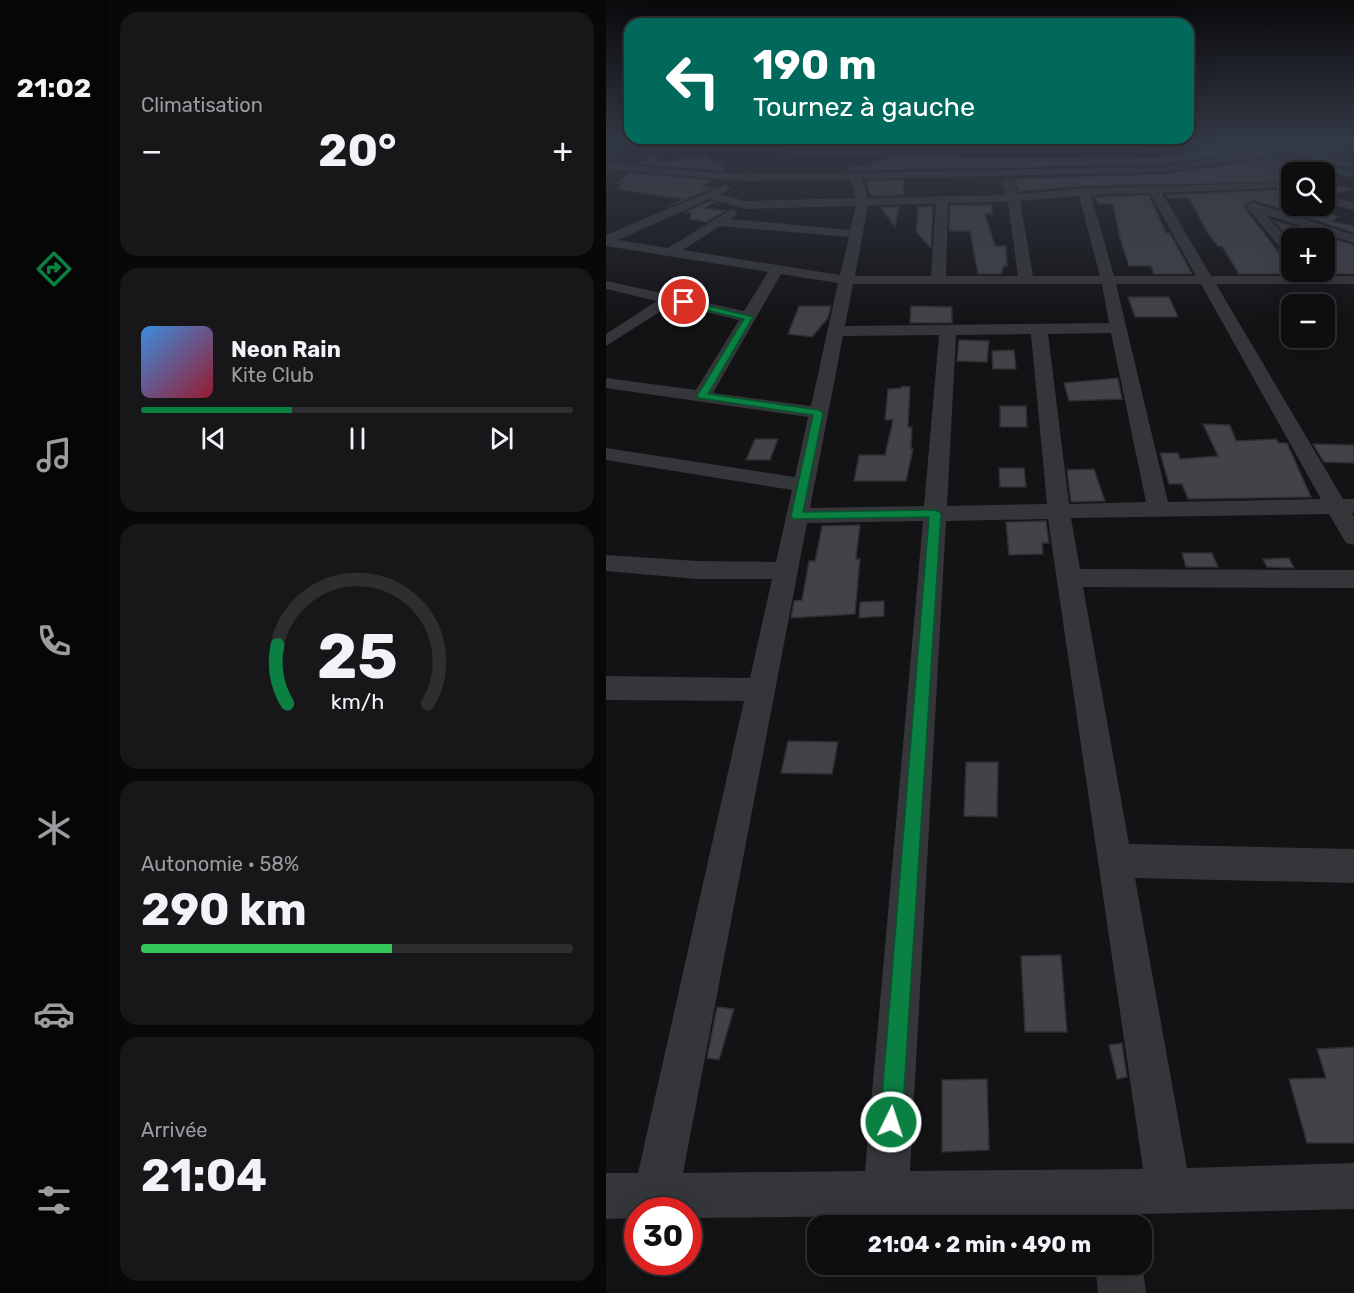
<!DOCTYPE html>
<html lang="fr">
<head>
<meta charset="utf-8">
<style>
	body { margin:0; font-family:Rubik,sans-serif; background:#171719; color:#f1f3f6; height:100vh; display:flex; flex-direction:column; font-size:22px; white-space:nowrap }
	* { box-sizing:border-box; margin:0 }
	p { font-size:20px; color:#9b9c9f }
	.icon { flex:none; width:33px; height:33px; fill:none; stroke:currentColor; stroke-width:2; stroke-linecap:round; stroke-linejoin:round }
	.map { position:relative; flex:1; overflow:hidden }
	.details { display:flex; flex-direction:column; gap:12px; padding:12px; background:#080809; width:498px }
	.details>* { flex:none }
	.banner { position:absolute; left:18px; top:18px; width:570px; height:126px; border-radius:18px; box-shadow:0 6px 24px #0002,0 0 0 2px #2e2e30; background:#00695c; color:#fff; overflow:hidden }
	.buttons { position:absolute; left:675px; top:162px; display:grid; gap:12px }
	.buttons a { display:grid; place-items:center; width:54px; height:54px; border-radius:12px; background:#0e0e10; box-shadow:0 6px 24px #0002,0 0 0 2px #2e2e30; font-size:30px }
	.speed { position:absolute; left:18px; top:1197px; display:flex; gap:12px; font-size:30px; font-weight:700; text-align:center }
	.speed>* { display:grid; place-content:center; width:78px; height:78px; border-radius:50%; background:#0e0e10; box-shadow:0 6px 24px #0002,0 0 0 2px #2e2e30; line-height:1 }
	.speed .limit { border:9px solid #d22; background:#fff; color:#111 }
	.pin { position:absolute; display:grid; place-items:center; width:51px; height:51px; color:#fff; margin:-26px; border:3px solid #fff; border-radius:50%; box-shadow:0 2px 6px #0007 }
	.me { position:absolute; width:66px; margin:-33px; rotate:4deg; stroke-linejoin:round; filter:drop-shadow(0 0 4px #0008) }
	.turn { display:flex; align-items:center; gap:21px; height:126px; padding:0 30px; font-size:27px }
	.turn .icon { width:78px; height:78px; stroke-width:2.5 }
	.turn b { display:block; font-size:42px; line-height:51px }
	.big { font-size:45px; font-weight:700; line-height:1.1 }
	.details .tile { flex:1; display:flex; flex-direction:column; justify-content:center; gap:9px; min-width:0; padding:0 21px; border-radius:18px; background:#171719 }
	.details .dial { align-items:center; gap:0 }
	.dial svg { height:156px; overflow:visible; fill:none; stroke:#2e2e30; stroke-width:7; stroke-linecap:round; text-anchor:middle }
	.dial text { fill:#f1f3f6; stroke:none }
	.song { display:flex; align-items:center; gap:18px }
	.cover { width:72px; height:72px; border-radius:9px; background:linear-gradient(135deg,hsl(210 70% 55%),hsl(350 70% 35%)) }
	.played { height:6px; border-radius:3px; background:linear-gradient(90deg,#0b8043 35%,#2e2e30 35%) }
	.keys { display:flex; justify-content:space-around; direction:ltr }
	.heat { display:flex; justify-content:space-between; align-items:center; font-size:33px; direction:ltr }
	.charge { height:9px; border-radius:4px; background:linear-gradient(90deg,#34c759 58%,#2e2e30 0) }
	.trip { position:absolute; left:201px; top:1215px; width:345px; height:60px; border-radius:18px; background:#0e0e10; box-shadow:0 6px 24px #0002,0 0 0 2px #2e2e30; font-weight:700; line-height:60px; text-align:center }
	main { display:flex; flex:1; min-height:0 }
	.menu { display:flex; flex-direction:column; width:108px; justify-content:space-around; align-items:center; background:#060606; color:#9b9c9f }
	.menu .icon { width:42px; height:42px }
	.menu .on { color:#0b8043 }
	.menu b { font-size:27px; color:#f1f3f6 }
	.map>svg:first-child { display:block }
	.building { fill:#424348; stroke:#2e2e31; stroke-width:1.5 }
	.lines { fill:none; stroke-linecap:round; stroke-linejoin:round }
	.minor { fill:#353639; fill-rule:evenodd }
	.route { fill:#0b8043; stroke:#07532c; stroke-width:1.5 }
</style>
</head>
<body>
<main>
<nav class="menu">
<b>21:02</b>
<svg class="icon on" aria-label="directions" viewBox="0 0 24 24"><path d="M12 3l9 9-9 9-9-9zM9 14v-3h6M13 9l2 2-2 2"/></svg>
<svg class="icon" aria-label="music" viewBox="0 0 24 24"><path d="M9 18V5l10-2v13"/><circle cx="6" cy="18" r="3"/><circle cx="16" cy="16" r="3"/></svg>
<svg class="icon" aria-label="phone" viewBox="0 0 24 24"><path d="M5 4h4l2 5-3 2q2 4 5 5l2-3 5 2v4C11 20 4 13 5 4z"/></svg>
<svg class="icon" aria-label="climate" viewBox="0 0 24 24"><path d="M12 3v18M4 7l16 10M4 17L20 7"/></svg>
<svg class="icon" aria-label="car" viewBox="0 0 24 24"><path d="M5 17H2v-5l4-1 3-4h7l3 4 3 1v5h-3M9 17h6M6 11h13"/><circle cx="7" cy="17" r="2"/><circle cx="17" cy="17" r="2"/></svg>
<svg class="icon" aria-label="filters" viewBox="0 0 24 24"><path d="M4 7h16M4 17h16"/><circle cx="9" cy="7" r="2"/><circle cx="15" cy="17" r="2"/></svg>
</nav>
<section class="details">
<div class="tile"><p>Climatisation</p>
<div class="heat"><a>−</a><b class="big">20°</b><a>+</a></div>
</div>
<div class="tile">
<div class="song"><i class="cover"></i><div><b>Neon Rain</b><p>Kite Club</p></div></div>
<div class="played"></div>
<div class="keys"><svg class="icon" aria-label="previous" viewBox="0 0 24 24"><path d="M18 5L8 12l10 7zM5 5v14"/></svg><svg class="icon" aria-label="pause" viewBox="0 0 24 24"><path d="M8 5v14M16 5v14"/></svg><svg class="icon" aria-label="next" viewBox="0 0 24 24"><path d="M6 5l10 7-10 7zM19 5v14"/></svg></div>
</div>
<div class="tile dial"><svg viewBox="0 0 100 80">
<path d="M14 69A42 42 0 1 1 86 69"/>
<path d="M14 69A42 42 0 0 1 9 39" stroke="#0b8043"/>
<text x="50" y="56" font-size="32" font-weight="700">25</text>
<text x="50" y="72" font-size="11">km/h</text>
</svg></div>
<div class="tile"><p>Autonomie · 58%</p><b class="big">290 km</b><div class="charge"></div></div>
<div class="tile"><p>Arrivée</p><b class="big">21:04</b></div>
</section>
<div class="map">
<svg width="748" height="1293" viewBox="0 0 748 1293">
	<rect width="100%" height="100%" fill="#131315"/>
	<g class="building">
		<polygon points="303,141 390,141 390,146 405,147 278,148 279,143"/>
		<polygon points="615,141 677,141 674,146 559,164 241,171 245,166 266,166 267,161 275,161 276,157 570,157 585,145 613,145"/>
		<polygon points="725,147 735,151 720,156 748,165 748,168 687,154"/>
		<polygon points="44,154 55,162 100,156 106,163 114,162 118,171 34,164"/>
		<polygon points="666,158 717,172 686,172 686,206 723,209 715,212 733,216 727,221 748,226 748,233 647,200 639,204 638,207 689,274 633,274 616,246 612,246 602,233 583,198 562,198 560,195 670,190 671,182 478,186 413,191 408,179 559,174"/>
		<polygon points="23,173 106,180 95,186 107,188 61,207 78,199 11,189 17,183 12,183"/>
		<polygon points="298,180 297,195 265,196 259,181"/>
		<polygon points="718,182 744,189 726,195 718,194"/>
		<polygon points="543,195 560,233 564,233 586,274 548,274 545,266 523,266 514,238 507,204 493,204 488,197"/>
		<polygon points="104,201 115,204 107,203 98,208 119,211 100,222 84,219 85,213 80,212"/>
		<polygon points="344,205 386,205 386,214 379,214 389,246 400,246 401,266 398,266 395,274 372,274 364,231 343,231"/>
		<polygon points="327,206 326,224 325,248 310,232 312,207"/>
		<polygon points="274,207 293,207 289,227"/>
		<polygon points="667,220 748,245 748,274 718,274 718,236 681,235"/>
		<polygon points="522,297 563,297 572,317 529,317"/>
		<polygon points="193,306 225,306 222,318 206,337 182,334"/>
		<polygon points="305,306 346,307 346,323 304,323"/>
		<polygon points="353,340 383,341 381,362 351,361"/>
		<polygon points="408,350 410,369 387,369 386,351"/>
		<polygon points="512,378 516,399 463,401 458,383"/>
		<polygon points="296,386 304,387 302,427 306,427 305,449 307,449 300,481 248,481 253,455 279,455 287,420 279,420 282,389 295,388"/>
		<polygon points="394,406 420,406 421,427 394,427"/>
		<polygon points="597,424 624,425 630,441 670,439 673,443 681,443 705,497 582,499 576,484 563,484 554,453 572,453 574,459 612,456"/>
		<polygon points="149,439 172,439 164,460 140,460"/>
		<polygon points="707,444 748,445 748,463 718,462"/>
		<polygon points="393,468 418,468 420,487 394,487"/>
		<polygon points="488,469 499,501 465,502 461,470"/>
		<polygon points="440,521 443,543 436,543 437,554 403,555 400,522"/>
		<polygon points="254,525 250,559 254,559 249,614 185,618 188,601 196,600 203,561 209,561 216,526"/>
		<polygon points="576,553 606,553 612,567 580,567"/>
		<polygon points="683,558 688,568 661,567 657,559"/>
		<polygon points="278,601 278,616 253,618 254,602"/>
		<polygon points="182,741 232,742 226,774 175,773"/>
		<polygon points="360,762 392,762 391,817 358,816"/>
		<polygon points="455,955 461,1032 419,1032 415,956"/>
		<polygon points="111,1007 128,1009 113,1060 101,1058"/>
		<polygon points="516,1043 521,1077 511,1079 503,1045"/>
		<polygon points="748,1047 748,1143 701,1143 683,1079 720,1078 711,1049"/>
		<polygon points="381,1079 383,1150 336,1152 336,1080"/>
	</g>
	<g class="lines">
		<g class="minor">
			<polygon points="150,141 161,141 165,146 185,150 567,149 575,141 586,141 570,155 515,153 185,156 158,150"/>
			<path d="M 722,141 L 746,141 L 677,154 L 748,172 L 748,178 L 669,158 L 668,155 L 559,172 L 256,179 L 262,198 L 400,195 L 395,181 L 401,178 L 407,181 L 412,194 L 478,188 L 666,183 L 670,184 L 670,188 L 556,193 L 605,276 L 748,276 L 748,284 L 610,284 L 737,499 L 748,499 L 748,513 L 746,513 L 748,517 L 748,545 L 740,543 L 723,514 L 465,518 L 474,569 L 748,570 L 748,588 L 477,587 L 523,844 L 748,849 L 748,883 L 529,878 L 581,1168 L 748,1163 L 748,1209 L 532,1214 L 533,1226 L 487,1226 L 486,1214 L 82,1218 L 82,1210 L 32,1210 L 32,1218 L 0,1219 L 0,1173 L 32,1173 L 138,701 L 0,700 L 0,676 L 144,678 L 166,579 L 91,579 L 0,571 L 0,555 L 91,561 L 170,562 L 186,490 L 0,460 L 0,448 L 189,477 L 202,417 L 0,388 L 0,378 L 90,390 L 133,320 L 66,304 L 0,346 L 0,334 L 51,301 L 0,289 L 0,281 L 138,311 L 162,272 L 0,246 L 0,235 L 119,185 L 125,188 L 114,194 L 139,201 L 250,198 L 244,179 L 139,181 L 0,169 L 0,163 L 139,175 L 559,166 ZM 544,193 L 590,276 L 508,276 L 485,195 ZM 473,196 L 494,276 L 427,276 L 414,201 ZM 104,199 L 139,209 L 250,206 L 244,230 L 125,219 L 132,213 L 126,209 L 62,248 L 12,240 ZM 402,202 L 412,276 L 340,276 L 342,203 ZM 330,204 L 325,276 L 249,276 L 262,205 ZM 114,226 L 243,237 L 234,275 L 77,250 ZM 175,274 L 232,283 L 205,406 L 107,393 ZM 247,284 L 496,284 L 503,323 L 239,326 ZM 510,284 L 595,284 L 715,499 L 562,502 ZM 505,333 L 540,502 L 463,504 L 442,334 ZM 425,334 L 441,504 L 341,506 L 350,335 ZM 333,335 L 318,506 L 204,508 L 237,336 ZM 442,519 L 537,1169 L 304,1171 L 340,521 ZM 317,521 L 259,1171 L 77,1173 L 201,523 Z"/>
			<polygon points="718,196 748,202 748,210 718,203"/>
			<polygon points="646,202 748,235 748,243 660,215 686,244 686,257 681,256 640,206"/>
			<polygon points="536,1261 540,1293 492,1293 489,1264 536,1264"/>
		</g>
	</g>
	<linearGradient id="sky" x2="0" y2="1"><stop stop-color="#0a0a0c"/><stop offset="0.44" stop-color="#333946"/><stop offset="1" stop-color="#333946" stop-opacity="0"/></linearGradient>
	<rect width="748" height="322" fill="url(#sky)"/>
	<polygon class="route" points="78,300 147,317 102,394 213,410 217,413 197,512 329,510 335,513 296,1122 293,1130 285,1133 277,1130 274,1122 323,517 187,519 185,516 207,415 93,398 91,396 138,319 75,304"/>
</svg>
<div class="buttons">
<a><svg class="icon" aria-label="search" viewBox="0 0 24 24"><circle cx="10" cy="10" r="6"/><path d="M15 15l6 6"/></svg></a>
<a>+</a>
<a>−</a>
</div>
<div class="speed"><div class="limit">30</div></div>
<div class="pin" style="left:78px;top:302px;background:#d93025"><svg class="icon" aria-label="arrive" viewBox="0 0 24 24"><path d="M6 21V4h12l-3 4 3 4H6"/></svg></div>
<svg class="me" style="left:285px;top:1122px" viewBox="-20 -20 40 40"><circle r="17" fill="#0b8043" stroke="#fff" stroke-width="3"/><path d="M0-11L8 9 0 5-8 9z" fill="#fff"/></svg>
<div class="trip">21:04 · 2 min · 490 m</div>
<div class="banner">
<div class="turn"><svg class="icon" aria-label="left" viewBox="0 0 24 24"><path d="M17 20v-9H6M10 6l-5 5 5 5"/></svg><div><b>190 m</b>Tournez à gauche</div></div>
</div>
</div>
</main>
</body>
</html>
